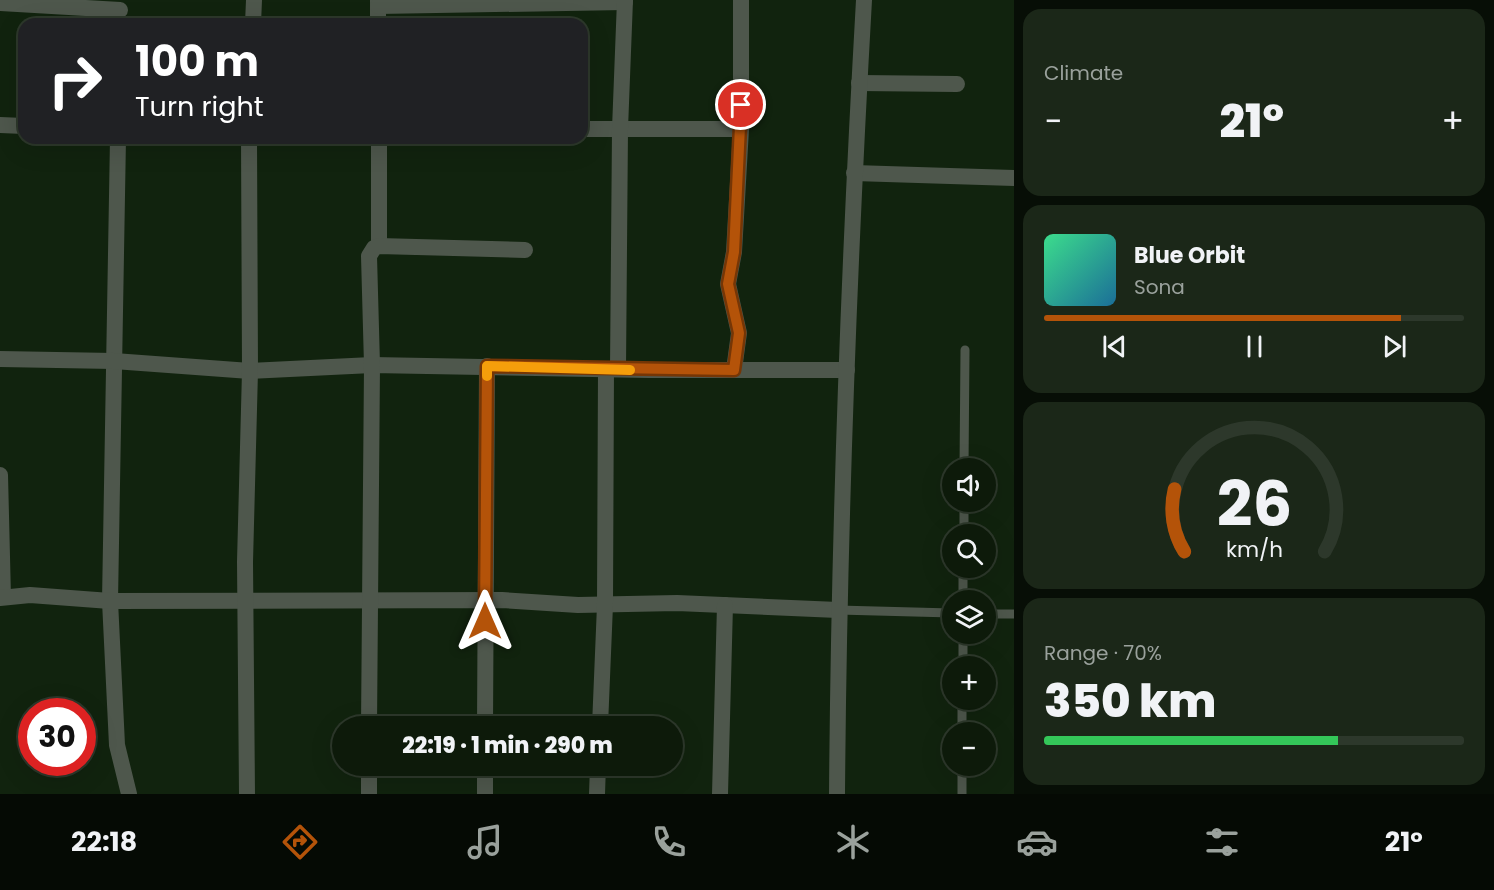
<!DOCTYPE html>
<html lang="en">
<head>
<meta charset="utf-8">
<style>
	body { margin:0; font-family:Poppins,sans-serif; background:#1b2718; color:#f1f3f6; height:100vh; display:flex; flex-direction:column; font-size:22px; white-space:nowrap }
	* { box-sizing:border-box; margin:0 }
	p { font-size:20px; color:#9aa19c }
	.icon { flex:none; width:33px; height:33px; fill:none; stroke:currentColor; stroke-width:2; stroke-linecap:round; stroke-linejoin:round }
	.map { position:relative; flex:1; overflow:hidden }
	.side { display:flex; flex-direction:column; gap:9px; padding:9px; background:#070e06; width:480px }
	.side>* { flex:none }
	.hud { position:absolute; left:18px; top:18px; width:570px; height:126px; border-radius:18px; box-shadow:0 6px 24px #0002,0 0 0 2px #2d382b; background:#202124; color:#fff; overflow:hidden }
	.tools { position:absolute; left:942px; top:458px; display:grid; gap:12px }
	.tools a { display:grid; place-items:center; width:54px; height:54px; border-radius:50%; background:#0d1a0a; box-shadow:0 6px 24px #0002,0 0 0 2px #2d382b; font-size:30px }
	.speed { position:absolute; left:18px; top:698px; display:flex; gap:12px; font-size:30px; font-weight:700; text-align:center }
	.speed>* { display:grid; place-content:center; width:78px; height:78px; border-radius:50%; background:#0d1a0a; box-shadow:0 6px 24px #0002,0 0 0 2px #2d382b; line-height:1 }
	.speed .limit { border:9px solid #d22; background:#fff; color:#111 }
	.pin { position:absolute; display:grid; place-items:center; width:51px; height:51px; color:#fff; margin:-26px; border:3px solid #fff; border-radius:50%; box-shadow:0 2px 6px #0007 }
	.me { position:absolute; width:66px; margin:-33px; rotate:0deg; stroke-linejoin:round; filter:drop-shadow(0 0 4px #0008) }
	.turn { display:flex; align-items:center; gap:21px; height:126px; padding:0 18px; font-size:27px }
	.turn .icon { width:78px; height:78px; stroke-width:2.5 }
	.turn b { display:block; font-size:42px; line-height:51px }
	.big { font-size:45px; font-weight:800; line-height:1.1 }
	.side .tile { flex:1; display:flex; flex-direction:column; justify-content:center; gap:9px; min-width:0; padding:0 21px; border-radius:18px; background:#1b2718 }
	.side .dial { align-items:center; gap:0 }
	.dial svg { height:156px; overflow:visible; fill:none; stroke:#2d382b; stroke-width:7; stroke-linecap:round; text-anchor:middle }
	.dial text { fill:#f1f3f6; stroke:none }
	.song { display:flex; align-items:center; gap:18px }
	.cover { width:72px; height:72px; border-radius:9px; background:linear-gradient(135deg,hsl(150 70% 55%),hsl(200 70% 35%)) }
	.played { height:6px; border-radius:3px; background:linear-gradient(90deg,#b45309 85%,#2d382b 85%) }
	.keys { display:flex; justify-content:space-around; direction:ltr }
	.heat { display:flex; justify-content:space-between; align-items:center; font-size:33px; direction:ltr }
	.charge { height:9px; border-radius:4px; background:linear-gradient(90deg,#34c759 70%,#2d382b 0) }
	.trip { position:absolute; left:332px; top:716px; width:351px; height:60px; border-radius:30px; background:#0d1a0a; box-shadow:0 6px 24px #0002,0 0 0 2px #2d382b; font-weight:800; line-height:60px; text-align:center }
	.tab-bar { display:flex; height:96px; justify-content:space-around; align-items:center; background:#050a04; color:#9aa19c }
	.tab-bar .icon { width:42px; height:42px }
	.tab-bar .selected { color:#b45309 }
	.tab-bar b { font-size:27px; color:#f1f3f6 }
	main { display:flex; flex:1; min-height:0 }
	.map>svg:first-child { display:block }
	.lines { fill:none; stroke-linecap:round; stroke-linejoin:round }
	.service { stroke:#4e574c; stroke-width:9 }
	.minor { stroke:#4e574c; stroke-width:16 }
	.route-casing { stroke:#753606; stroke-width:15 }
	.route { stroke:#b45309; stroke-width:10 }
	.slow { stroke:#f59e0b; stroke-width:10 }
</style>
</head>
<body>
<main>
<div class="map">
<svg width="1014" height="794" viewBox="0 0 1014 794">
	<rect width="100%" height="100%" fill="#11230e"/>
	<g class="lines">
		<g class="service">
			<polyline points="964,468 965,350"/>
			<polyline points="964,534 964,501"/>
			<polyline points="963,600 963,567"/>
			<polyline points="838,610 952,613"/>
			<polyline points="986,614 1014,614"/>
			<polyline points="963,666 963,633"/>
			<polyline points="962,732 962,699"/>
			<polyline points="962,794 962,765"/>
		</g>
		<g class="minor">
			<polyline points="378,0 378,24"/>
			<polyline points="0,3 120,10"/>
			<polyline points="378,6 625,2"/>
			<polyline points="253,24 254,0"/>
			<polyline points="859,83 957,84"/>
			<polyline points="0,125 24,126"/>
			<polyline points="582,129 741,129"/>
			<polyline points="118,138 110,601 117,745 129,794"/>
			<polyline points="854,173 1014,178"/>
			<polyline points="379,246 379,138"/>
			<polyline points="0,359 114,361 250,371 372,365 648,370 847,370"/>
			<polyline points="618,369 620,129 625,0"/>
			<polyline points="734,370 739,333 728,284 734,252 741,129 741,0"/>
			<polyline points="0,475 3,597"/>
			<polyline points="0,598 30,595 110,601 502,600 578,605 677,603 838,610"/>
			<polyline points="369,726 372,365 369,256 374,248 379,246 525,250"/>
			<polyline points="485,726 487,366"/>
			<polyline points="600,726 605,605 606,369"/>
			<polyline points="485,765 485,794"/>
			<polyline points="247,794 245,562 250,371 249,138"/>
			<polyline points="369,794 369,765"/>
			<polyline points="597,794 598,765"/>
			<polyline points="720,794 725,605"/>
			<path d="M 837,794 C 839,529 849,264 864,0"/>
		</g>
	</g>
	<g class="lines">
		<defs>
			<polyline id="route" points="485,621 487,366 734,370 739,333 728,284 734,252 741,105"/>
		</defs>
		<use href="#route" class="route-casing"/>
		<use href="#route" class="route"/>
		<polyline class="slow" points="487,376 487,366 630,370"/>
	</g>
</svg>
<div class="tools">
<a><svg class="icon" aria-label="sound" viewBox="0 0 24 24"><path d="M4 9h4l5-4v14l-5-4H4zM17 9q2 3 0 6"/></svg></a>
<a><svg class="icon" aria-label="search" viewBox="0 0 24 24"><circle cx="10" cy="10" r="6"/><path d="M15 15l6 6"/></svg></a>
<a><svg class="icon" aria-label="layers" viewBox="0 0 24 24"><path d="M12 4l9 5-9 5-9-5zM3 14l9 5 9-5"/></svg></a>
<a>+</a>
<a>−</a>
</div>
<div class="speed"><div class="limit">30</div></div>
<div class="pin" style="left:741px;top:105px;background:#d93025"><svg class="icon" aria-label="arrive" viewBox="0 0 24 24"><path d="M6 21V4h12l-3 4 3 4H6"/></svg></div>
<svg class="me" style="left:485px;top:621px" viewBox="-20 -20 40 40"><path d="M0-17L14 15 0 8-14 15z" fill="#b45309" stroke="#fff" stroke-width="4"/></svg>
<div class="trip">22:19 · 1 min · 290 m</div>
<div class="hud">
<div class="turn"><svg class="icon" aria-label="right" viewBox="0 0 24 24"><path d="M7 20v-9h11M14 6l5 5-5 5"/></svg><div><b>100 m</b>Turn right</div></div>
</div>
</div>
<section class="side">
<div class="tile"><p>Climate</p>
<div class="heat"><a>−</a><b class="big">21°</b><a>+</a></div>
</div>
<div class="tile">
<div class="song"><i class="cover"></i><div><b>Blue Orbit</b><p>Sona</p></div></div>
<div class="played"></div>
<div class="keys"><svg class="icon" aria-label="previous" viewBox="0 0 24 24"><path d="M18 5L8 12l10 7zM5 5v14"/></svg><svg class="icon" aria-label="pause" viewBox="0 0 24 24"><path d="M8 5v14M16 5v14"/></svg><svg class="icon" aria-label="next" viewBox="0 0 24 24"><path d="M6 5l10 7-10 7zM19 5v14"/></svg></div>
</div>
<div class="tile dial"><svg viewBox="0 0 100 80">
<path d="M14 69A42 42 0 1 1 86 69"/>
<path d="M14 69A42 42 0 0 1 9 37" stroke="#b45309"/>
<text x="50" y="56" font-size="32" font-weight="700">26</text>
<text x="50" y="72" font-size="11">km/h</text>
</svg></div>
<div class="tile"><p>Range · 70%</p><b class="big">350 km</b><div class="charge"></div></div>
</section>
</main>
<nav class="tab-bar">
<b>22:18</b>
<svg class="icon selected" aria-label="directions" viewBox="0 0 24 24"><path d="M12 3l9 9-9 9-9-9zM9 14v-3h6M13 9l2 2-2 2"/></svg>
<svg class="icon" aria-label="music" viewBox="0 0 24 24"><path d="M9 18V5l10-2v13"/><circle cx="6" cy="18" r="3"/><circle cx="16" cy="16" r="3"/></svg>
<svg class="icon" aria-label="phone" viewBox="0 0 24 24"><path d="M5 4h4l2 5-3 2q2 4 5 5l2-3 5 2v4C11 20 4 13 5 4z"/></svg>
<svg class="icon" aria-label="climate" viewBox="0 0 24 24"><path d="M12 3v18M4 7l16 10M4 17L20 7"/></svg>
<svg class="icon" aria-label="car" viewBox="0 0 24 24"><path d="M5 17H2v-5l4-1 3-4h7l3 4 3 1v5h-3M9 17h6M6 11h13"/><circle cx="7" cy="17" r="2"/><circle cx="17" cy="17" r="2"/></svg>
<svg class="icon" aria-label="filters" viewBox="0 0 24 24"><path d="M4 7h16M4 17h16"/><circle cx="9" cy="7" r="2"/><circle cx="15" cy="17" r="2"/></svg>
<b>21°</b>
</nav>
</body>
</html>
